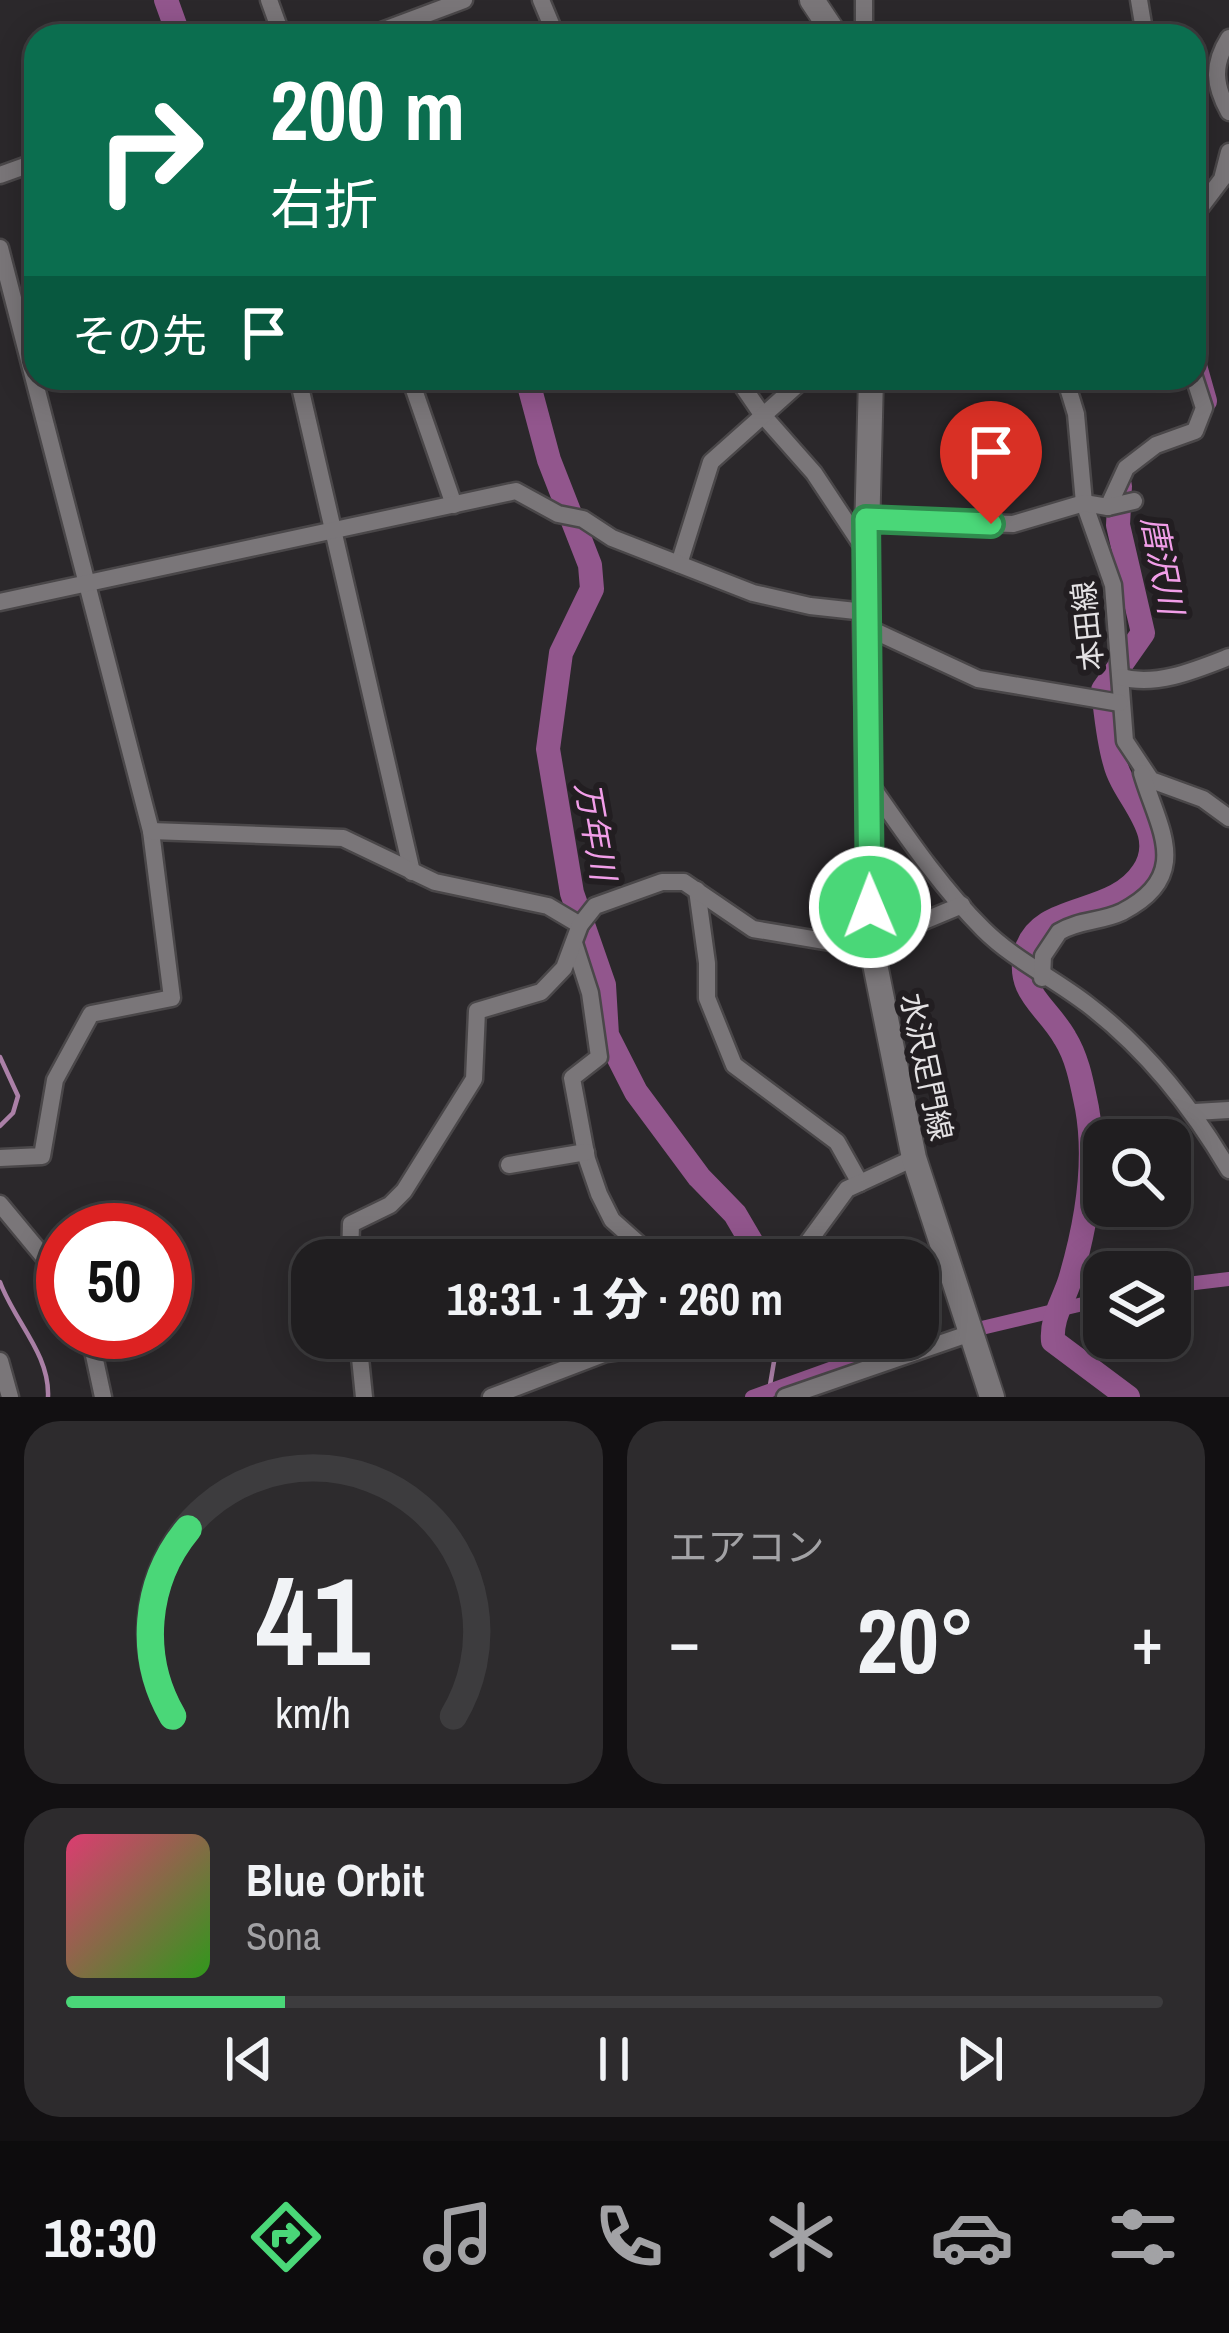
<!DOCTYPE html>
<html lang="ja">
<head>
<meta charset="utf-8">
<style>
	body { margin:0; font-family:"Archivo Narrow","Noto Sans JP",sans-serif; background:#2d2b2d; color:#f1f3f6; height:100vh; display:flex; flex-direction:column; font-size:45px; white-space:nowrap }
	* { box-sizing:border-box; margin:0 }
	p { font-size:39px; color:#a2a2a5 }
	.icon { flex:none; width:66px; height:66px; fill:none; stroke:currentColor; stroke-width:2; stroke-linecap:round; stroke-linejoin:round }
	.map { position:relative; height:1397px; overflow:hidden }
	.drawer { display:flex; flex-direction:column; gap:24px; padding:24px; background:#121012; flex:1 }
	.drawer>* { flex:none }
	.guide { position:absolute; left:24px; top:24px; width:1182px; height:366px; border-radius:36px; box-shadow:0 6px 30px #0003,0 0 0 3px #3d3c3e; background:#0b6e4f; color:#fff; overflow:hidden }
	.tools { position:absolute; left:1083px; top:1119px; display:grid; gap:24px }
	.tools a { display:grid; place-items:center; width:108px; height:108px; border-radius:24px; background:#201e20; box-shadow:0 6px 30px #0003,0 0 0 3px #3d3c3e; font-size:60px }
	.speed { position:absolute; left:36px; top:1203px; display:flex; gap:24px; font-size:60px; font-weight:700; text-align:center }
	.speed>* { display:grid; place-content:center; width:156px; height:156px; border-radius:50%; background:#201e20; box-shadow:0 6px 30px #0003,0 0 0 3px #3d3c3e; line-height:1 }
	.speed .limit { border:18px solid #d22; background:#fff; color:#111 }
	.pin { position:absolute; display:grid; place-items:center; width:102px; height:102px; color:#fff; margin:-123px -51px; border-radius:50% 50% 50% 0; rotate:-45deg; box-shadow:0 0 12px #0007 }
	.pin .icon { rotate:45deg }
	.me { position:absolute; width:132px; margin:-66px; rotate:359deg; stroke-linejoin:round; filter:drop-shadow(0 0 9px #0008) }
	.turn { display:flex; align-items:center; gap:42px; height:252px; padding:0 48px; font-size:54px }
	.turn .icon { width:156px; height:156px; stroke-width:2.5 }
	.turn b { display:block; font-size:84px; line-height:102px }
	.then { display:flex; align-items:center; height:114px; padding:0 48px; background:#0003; gap:24px; font-size:45px }
	.big { font-size:90px; font-weight:800; line-height:1.1 }
	.drawer .widget { flex:1; display:flex; flex-direction:column; justify-content:center; gap:18px; min-width:0; padding:0 42px; border-radius:36px; background:#2d2b2d }
	.drawer .dial { align-items:center; gap:0 }
	.dial svg { height:312px; overflow:visible; fill:none; stroke:#3d3c3e; stroke-width:7; stroke-linecap:round; text-anchor:middle }
	.dial text { fill:#f1f3f6; stroke:none }
	.song { display:flex; align-items:center; gap:36px }
	.cover { width:144px; height:144px; border-radius:18px; background:linear-gradient(135deg,hsl(340 70% 55%),hsl(110 70% 35%)) }
	.played { height:12px; border-radius:6px; background:linear-gradient(90deg,#4ad778 20%,#3d3c3e 20%) }
	.keys { display:flex; justify-content:space-around; direction:ltr }
	.heat { display:flex; justify-content:space-between; align-items:center; font-size:66px; direction:ltr }
	.drawer .tiles { flex:1; display:grid; gap:24px; grid-template-columns:1fr 1fr }
	.widget:last-child { grid-column:span 2 }
	.trip { position:absolute; left:291px; top:1239px; width:648px; height:120px; border-radius:36px; background:#201e20; box-shadow:0 6px 30px #0003,0 0 0 3px #3d3c3e; font-weight:800; line-height:120px; text-align:center }
	.dock { display:flex; height:192px; justify-content:space-around; align-items:center; background:#0d0c0d; color:#a2a2a5 }
	.dock .icon { width:84px; height:84px }
	.dock .current { color:#4ad778 }
	.dock b { font-size:54px; color:#f1f3f6 }
	.map>svg:first-child { display:block }
	.lines { fill:none; stroke-linecap:round; stroke-linejoin:round }
	.stream { stroke:#ab80a7; stroke-width:4.5 }
	.canal { stroke:#92568d; stroke-width:14 }
	.river { stroke:#92568d; stroke-width:24 }
	.street-casing { stroke:#4a4749; stroke-width:21 }
	.secondary-casing { stroke:#4a4749; stroke-width:28 }
	.street { stroke:#7a7679; stroke-width:16 }
	.secondary { stroke:#7a7679; stroke-width:24 }
	.route-casing { stroke:#308c4e; stroke-width:30 }
	.route { stroke:#4ad778; stroke-width:21 }
	.labels { text-anchor:middle; stroke-width:12; stroke-linejoin:round; paint-order:stroke }
	.street-label { font-size:30px; fill:#e4e2e4; stroke:#221e21 }
	.water-label { font-size:33px; font-style:italic; fill:#f29ee9; stroke:#221e21 }
</style>
</head>
<body>
<div class="map">
<svg width="1229" height="1397" viewBox="0 0 1229 1397">
	<rect width="100%" height="100%" fill="#2b282b"/>
	<g class="lines">
		<g class="stream">
			<polyline points="0,1057 18,1096 13,1113 0,1126"/>
			<path d="M 0,1282 C 14,1321 50,1354 48,1397"/>
			<polyline points="768,1397 778,1338"/>
		</g>
		<g class="canal">
			<polyline points="1170,1286 1229,1279"/>
			<polyline points="969,1331 1104,1299"/>
			<polyline points="752,1397 866,1356 924,1342"/>
		</g>
		<g class="river">
			<polyline points="166,0 179,36"/>
			<polyline points="1194,362 1205,401"/>
			<polyline points="527,378 549,460 590,565 592,589 561,653 548,749 572,893 604,985 607,1035 636,1092 699,1177 735,1214 762,1260"/>
			<path d="M 1120,486 L 1118,525 L 1143,633 L 1103,690 C 1106,714 1108,740 1115,763 C 1124,799 1170,832 1143,872 C 1113,918 1040,902 1026,951 C 1015,992 1047,1006 1065,1038 C 1078,1059 1082,1084 1087,1108 C 1097,1164 1086,1226 1070,1280 C 1063,1302 1051,1318 1053,1341 L 1128,1397"/>
		</g>
		<defs>
			<g id="street">
				<polyline points="269,0 282,36"/>
				<polyline points="541,0 556,36"/>
				<polyline points="864,0 864,36"/>
				<polyline points="1139,0 1145,36"/>
				<polyline points="368,36 464,0"/>
				<path d="M 1229,38 C 1212,65 1214,85 1229,112"/>
				<polyline points="0,175 36,162"/>
				<polyline points="1194,216 1222,179 1229,152"/>
				<polyline points="0,248 151,831 172,998 91,1014 55,1080 42,1156 0,1158"/>
				<polyline points="298,378 412,872"/>
				<polyline points="410,378 454,505"/>
				<polyline points="737,378 761,413 814,473 865,550"/>
				<polyline points="1065,378 1076,414 1084,503 1113,585 1125,741 1151,780 1203,799 1229,818"/>
				<polyline points="1108,507 1126,468 1156,445 1195,431 1204,408 1194,377"/>
				<polyline points="867,519 1013,524 1084,503 1108,507 1134,501"/>
				<polyline points="679,564 711,462 805,378"/>
				<polyline points="0,602 516,491 558,514 583,519 612,538 753,593 810,606 865,612"/>
				<polyline points="866,627 978,679 1120,703"/>
				<path d="M 1121,677 C 1156,687 1196,670 1229,657"/>
				<path d="M 870,784 C 905,834 939,885 983,929 C 1014,960 1052,977 1087,1004 C 1145,1048 1192,1107 1229,1170"/>
				<polyline points="151,831 343,838 435,882 548,906 580,925"/>
				<polyline points="697,890 707,963 707,998 734,1065 837,1142 860,1183"/>
				<polyline points="574,943 590,993 599,1057 572,1078 587,1159 599,1194 612,1220 657,1260"/>
				<polyline points="871,943 962,905"/>
				<path d="M 1042,978 L 1043,956 L 1059,932 C 1078,920 1101,922 1122,912 C 1195,875 1157,826 1142,773"/>
				<polyline points="1195,1112 1229,1110"/>
				<polyline points="509,1165 586,1152"/>
				<polyline points="0,1204 63,1280"/>
				<polyline points="350,1260 351,1224 390,1205 404,1191 474,1079 477,1011 541,992 564,968 580,925 595,906 662,882 684,882 753,929 872,949"/>
				<polyline points="795,1260 847,1189 914,1158"/>
				<polyline points="89,1332 103,1397"/>
				<polyline points="358,1338 364,1397"/>
				<polyline points="0,1361 10,1397"/>
				<polyline points="491,1397 606,1353 717,1338"/>
				<polyline points="785,1397 971,1333"/>
			</g>
			<g id="secondary">
				<polyline points="812,0 836,36"/>
				<polyline points="871,378 865,612 872,949 914,1158 992,1397"/>
			</g>
		</defs>
		<use href="#street" class="street-casing"/>
		<use href="#secondary" class="secondary-casing"/>
		<use href="#street" class="street"/>
		<use href="#secondary" class="secondary"/>
	</g>
	<g class="lines">
		<defs>
			<polyline id="route" points="870,907 866,519 991,524"/>
		</defs>
		<use href="#route" class="route-casing"/>
		<use href="#route" class="route"/>
	</g>
	<g class="labels">
		<g class="street-label">
			<text transform="translate(1088 626) rotate(-96)" y="10">本田線</text>
			<text transform="translate(926 1067) rotate(78)" y="10">水沢足門線</text>
		</g>
		<g class="water-label">
			<text transform="translate(1163 565) rotate(79)" y="12">唐沢川</text>
			<text transform="translate(596 831) rotate(80)" y="12">万年川</text>
		</g>
	</g>
</svg>
<div class="tools">
<a><svg class="icon" aria-label="search" viewBox="0 0 24 24"><circle cx="10" cy="10" r="6"/><path d="M15 15l6 6"/></svg></a>
<a><svg class="icon" aria-label="layers" viewBox="0 0 24 24"><path d="M12 4l9 5-9 5-9-5zM3 14l9 5 9-5"/></svg></a>
</div>
<div class="speed"><div class="limit">50</div></div>
<div class="pin" style="left:991px;top:524px;background:#d93025"><svg class="icon" aria-label="arrive" viewBox="0 0 24 24"><path d="M6 21V4h12l-3 4 3 4H6"/></svg></div>
<svg class="me" style="left:870px;top:907px" viewBox="-20 -20 40 40"><circle r="17" fill="#4ad778" stroke="#fff" stroke-width="3"/><path d="M0-11L8 9 0 5-8 9z" fill="#fff"/></svg>
<div class="trip">18:31 · 1 分 · 260 m</div>
<div class="guide">
<div class="turn"><svg class="icon" aria-label="right" viewBox="0 0 24 24"><path d="M7 20v-9h11M14 6l5 5-5 5"/></svg><div><b>200 m</b>右折</div></div>
<div class="then">その先<svg class="icon" aria-label="arrive" viewBox="0 0 24 24"><path d="M6 21V4h12l-3 4 3 4H6"/></svg></div>
</div>
</div>
<section class="drawer">
<div class="tiles">
<div class="widget dial"><svg viewBox="0 0 100 80">
<path d="M14 69A42 42 0 1 1 86 69"/>
<path d="M14 69A42 42 0 0 1 18 21" stroke="#4ad778"/>
<text x="50" y="56" font-size="32" font-weight="700">41</text>
<text x="50" y="72" font-size="11">km/h</text>
</svg></div>
<div class="widget"><p>エアコン</p>
<div class="heat"><a>−</a><b class="big">20°</b><a>+</a></div>
</div>
<div class="widget">
<div class="song"><i class="cover"></i><div><b>Blue Orbit</b><p>Sona</p></div></div>
<div class="played"></div>
<div class="keys"><svg class="icon" aria-label="previous" viewBox="0 0 24 24"><path d="M18 5L8 12l10 7zM5 5v14"/></svg><svg class="icon" aria-label="pause" viewBox="0 0 24 24"><path d="M8 5v14M16 5v14"/></svg><svg class="icon" aria-label="next" viewBox="0 0 24 24"><path d="M6 5l10 7-10 7zM19 5v14"/></svg></div>
</div>
</div>
</section>
<nav class="dock">
<b>18:30</b>
<svg class="icon current" aria-label="directions" viewBox="0 0 24 24"><path d="M12 3l9 9-9 9-9-9zM9 14v-3h6M13 9l2 2-2 2"/></svg>
<svg class="icon" aria-label="music" viewBox="0 0 24 24"><path d="M9 18V5l10-2v13"/><circle cx="6" cy="18" r="3"/><circle cx="16" cy="16" r="3"/></svg>
<svg class="icon" aria-label="phone" viewBox="0 0 24 24"><path d="M5 4h4l2 5-3 2q2 4 5 5l2-3 5 2v4C11 20 4 13 5 4z"/></svg>
<svg class="icon" aria-label="climate" viewBox="0 0 24 24"><path d="M12 3v18M4 7l16 10M4 17L20 7"/></svg>
<svg class="icon" aria-label="car" viewBox="0 0 24 24"><path d="M5 17H2v-5l4-1 3-4h7l3 4 3 1v5h-3M9 17h6M6 11h13"/><circle cx="7" cy="17" r="2"/><circle cx="17" cy="17" r="2"/></svg>
<svg class="icon" aria-label="filters" viewBox="0 0 24 24"><path d="M4 7h16M4 17h16"/><circle cx="9" cy="7" r="2"/><circle cx="15" cy="17" r="2"/></svg>
</nav>
</body>
</html>
